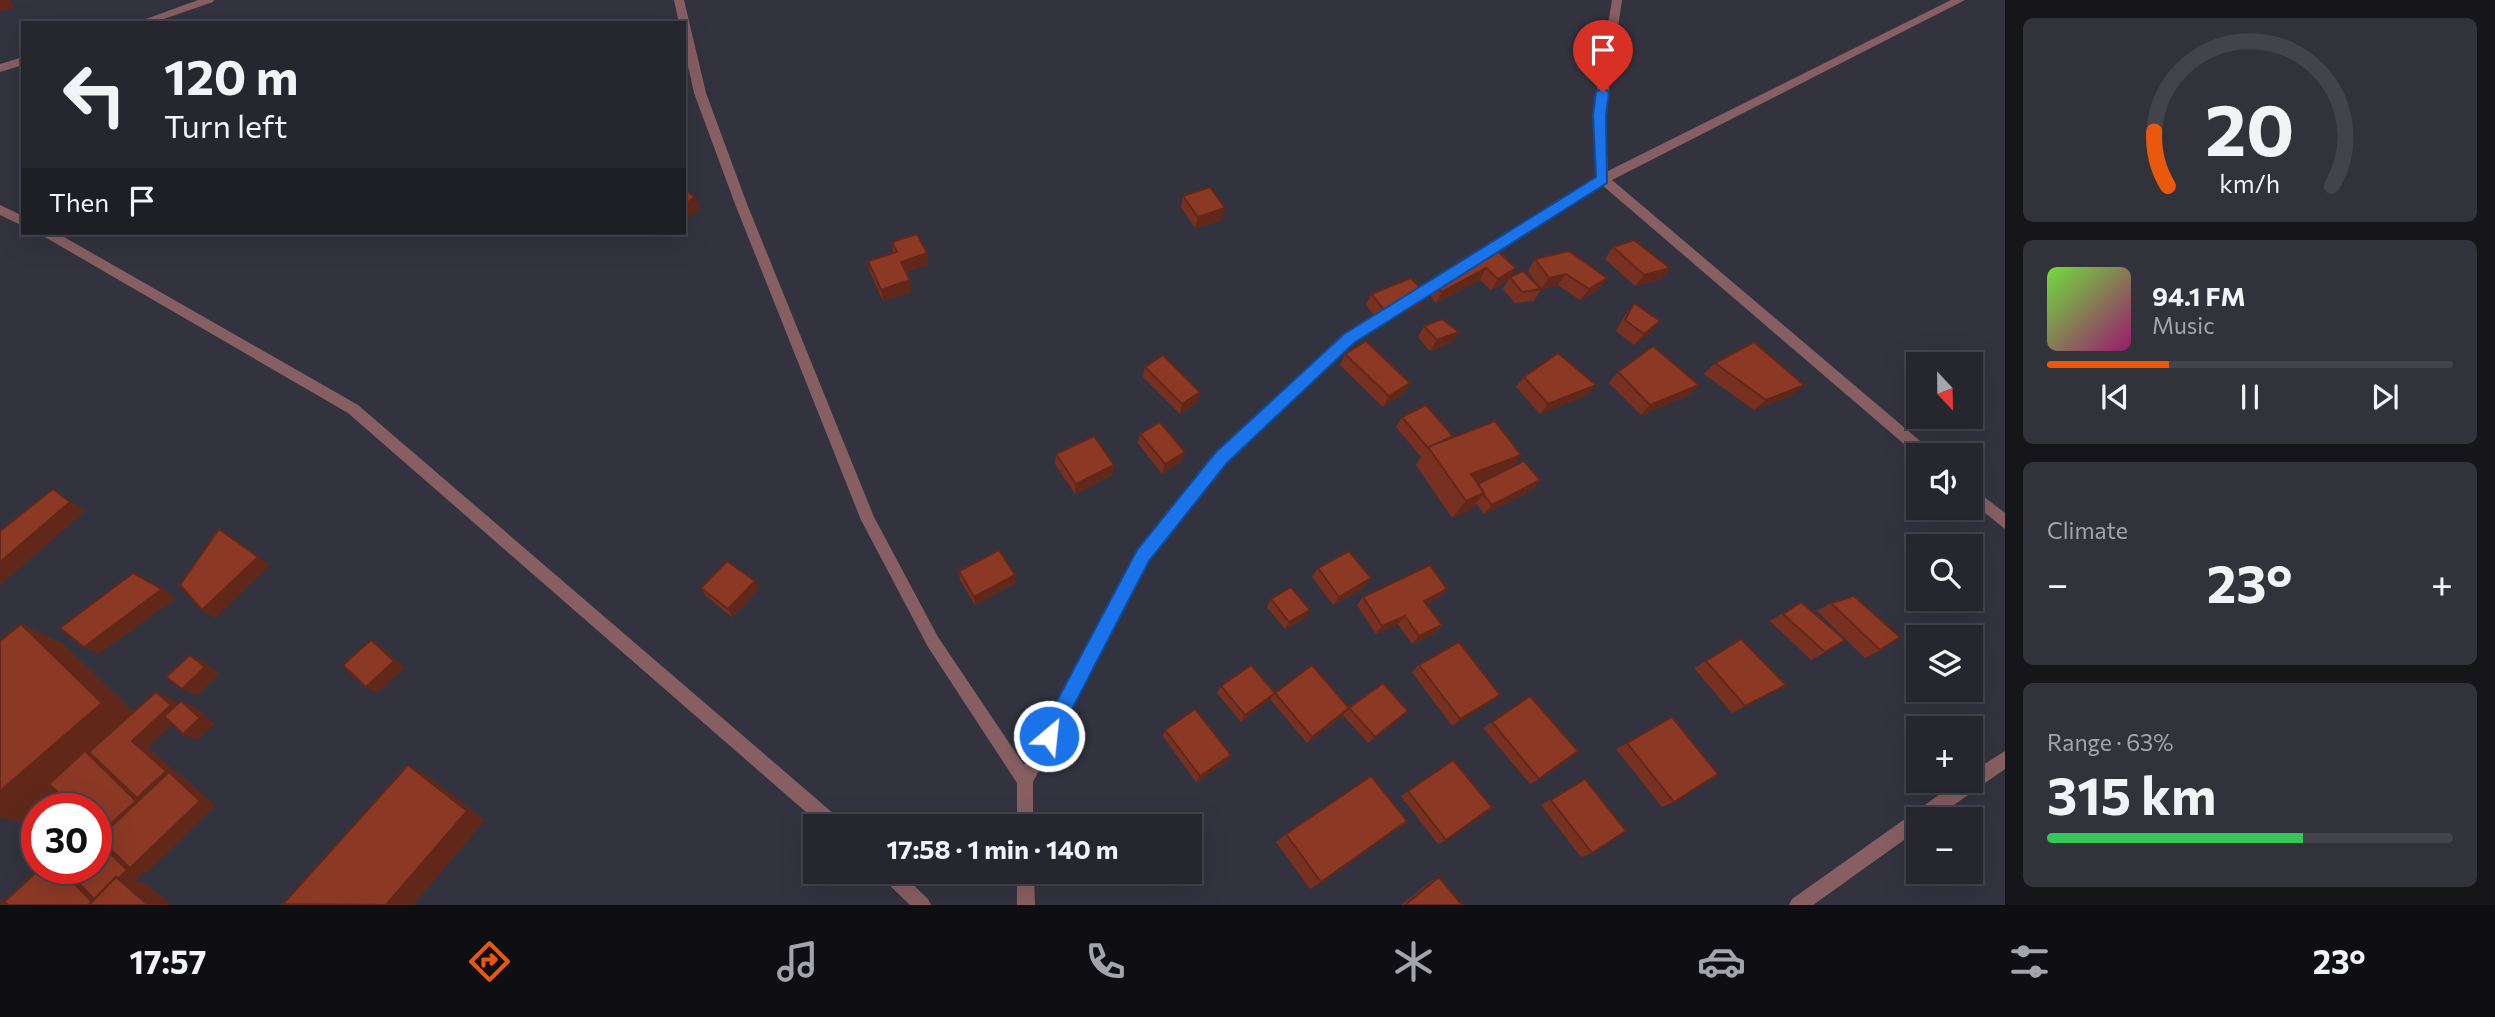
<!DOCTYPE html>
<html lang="en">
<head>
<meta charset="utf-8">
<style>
	body { margin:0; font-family:Commissioner,sans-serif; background:#32323b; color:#f1f3f6; height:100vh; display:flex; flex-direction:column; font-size:26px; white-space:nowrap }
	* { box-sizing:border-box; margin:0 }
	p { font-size:23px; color:#a4a5aa }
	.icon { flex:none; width:38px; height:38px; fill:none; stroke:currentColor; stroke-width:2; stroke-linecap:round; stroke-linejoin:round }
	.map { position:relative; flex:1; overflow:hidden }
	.drawer { display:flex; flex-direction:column; gap:18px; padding:18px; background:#15151a; width:490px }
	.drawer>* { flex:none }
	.banner { position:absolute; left:21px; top:21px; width:665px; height:214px; border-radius:0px; box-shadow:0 7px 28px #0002,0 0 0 2px #42434b; background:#26262f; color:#f1f3f6; overflow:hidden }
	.needle { width:46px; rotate:158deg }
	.fabs { position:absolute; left:1906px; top:352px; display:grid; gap:14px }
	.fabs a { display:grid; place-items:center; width:77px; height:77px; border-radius:0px; background:#26262f; box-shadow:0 7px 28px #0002,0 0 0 2px #42434b; font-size:35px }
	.speed { position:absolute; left:21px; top:793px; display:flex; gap:14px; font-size:35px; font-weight:700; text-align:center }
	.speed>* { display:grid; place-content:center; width:91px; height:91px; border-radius:50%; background:#26262f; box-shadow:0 7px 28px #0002,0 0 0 2px #42434b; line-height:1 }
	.speed .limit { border:10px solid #d22; background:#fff; color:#111 }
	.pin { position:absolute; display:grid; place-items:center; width:60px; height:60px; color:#fff; margin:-72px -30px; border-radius:50% 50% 50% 0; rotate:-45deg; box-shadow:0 0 7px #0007 }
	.pin .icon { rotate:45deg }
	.me { position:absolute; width:77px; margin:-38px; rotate:28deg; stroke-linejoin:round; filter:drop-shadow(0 0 5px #0008) }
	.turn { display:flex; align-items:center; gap:24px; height:147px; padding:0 28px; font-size:32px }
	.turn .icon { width:91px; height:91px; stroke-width:2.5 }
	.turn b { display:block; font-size:49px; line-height:60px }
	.then { display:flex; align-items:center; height:66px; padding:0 28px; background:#0003; gap:14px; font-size:26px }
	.big { font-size:52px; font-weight:700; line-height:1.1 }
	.drawer .widget { flex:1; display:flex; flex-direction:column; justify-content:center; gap:10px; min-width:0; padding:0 24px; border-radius:10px; background:#32323b }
	.drawer .dial { align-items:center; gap:0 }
	.dial svg { height:182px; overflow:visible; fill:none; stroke:#42434b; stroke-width:7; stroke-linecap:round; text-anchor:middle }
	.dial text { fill:#f1f3f6; stroke:none }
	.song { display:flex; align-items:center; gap:21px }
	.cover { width:84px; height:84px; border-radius:10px; background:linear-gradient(135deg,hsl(100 70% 55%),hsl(320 70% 35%)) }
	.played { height:7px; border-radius:4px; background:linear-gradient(90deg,#ea580c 30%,#42434b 30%) }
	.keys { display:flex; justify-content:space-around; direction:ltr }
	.heat { display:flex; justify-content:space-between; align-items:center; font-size:38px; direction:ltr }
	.charge { height:10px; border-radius:5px; background:linear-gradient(90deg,#34c759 63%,#42434b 0) }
	.trip { position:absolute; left:803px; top:814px; width:399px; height:70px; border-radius:0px; background:#26262f; box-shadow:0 7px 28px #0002,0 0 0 2px #42434b; font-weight:700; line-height:70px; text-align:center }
	.menu { display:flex; height:112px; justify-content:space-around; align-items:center; background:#0f0f13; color:#a4a5aa }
	.menu .icon { width:49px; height:49px }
	.menu .current { color:#ea580c }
	.menu b { font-size:32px; color:#f1f3f6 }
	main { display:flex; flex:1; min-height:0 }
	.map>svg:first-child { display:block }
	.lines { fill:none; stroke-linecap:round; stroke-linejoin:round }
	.street { fill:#875f62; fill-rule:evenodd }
	.wall { fill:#783120 }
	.shaded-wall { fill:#61281a }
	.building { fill:#8b3925; stroke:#61281a; stroke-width:2 }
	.route { fill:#1a73e8; stroke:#114b97; stroke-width:2 }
</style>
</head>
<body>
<main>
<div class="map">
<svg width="2005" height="905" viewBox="0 0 2005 905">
	<rect width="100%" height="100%" fill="#33333f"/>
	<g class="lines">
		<g class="street">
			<polygon points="198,0 214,0 213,2 152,23 135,23"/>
			<polygon points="674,0 684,0 706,93 747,204 874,517 938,637 1024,765 1138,551 1216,454 1344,334 1438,276 1442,275 1448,280 1446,284 1354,342 1226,462 1148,561 1033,782 1033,826 1017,826 1017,783 928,647 861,520 735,204 694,93 684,48 684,23 679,23"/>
			<polygon points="1612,0 1622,0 1605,115 1608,171 1951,0 1965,0 1612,180 1932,451 1934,455 1918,456 1602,185 1484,259 1476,259 1474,256 1476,253 1597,177 1593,115"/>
			<polygon points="23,57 23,65 0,72 0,64"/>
			<polygon points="0,205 23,216 23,226 0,215"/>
			<polygon points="41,233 57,233 358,405 841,820 843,826 822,826 348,413 43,236"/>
			<polygon points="1970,486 2005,513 2005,529 1970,501"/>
			<polygon points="2005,751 2005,769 1934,819 1918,819 1918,830 1813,905 1789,905 1792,899 1960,780 1970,780 1970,773"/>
			<polygon points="879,872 900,872 928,899 931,905 910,905 882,878"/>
			<polygon points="1017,872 1034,872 1035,905 1017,905"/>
		</g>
	</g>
	<g class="wall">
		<polygon points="1183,196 1222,220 1195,228 1181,207"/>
		<polygon points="892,242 927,253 928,264 906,272 910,280 911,292 883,301 870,272 868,261 893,253"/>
		<polygon points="1493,247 1510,277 1541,289 1534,301 1515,303 1503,289 1509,279 1491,290 1480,280 1436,303 1426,290 1432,279"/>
		<polygon points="1613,247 1670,268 1661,279 1635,286 1605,259"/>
		<polygon points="1535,259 1607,278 1599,289 1580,300 1558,285 1541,289 1528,271"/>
		<polygon points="1371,294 1421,306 1380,323 1366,305"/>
		<polygon points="1634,303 1651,332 1634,345 1616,331 1626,314"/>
		<polygon points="1424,326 1452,342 1430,351 1418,337"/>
		<polygon points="1345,354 1410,383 1404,393 1383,407 1340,365"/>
		<polygon points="1715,363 1792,395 1754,410 1704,374"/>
		<polygon points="1145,367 1200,392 1197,402 1180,414 1143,377"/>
		<polygon points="1618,372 1689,395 1641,415 1609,383"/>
		<polygon points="1524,377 1587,395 1540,414 1516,387"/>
		<polygon points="1402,417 1452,438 1521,455 1510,468 1540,480 1532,490 1484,514 1476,503 1470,510 1452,518 1416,465 1421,457 1396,427"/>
		<polygon points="1140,434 1182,461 1162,474 1138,443"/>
		<polygon points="1056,454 1114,465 1112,475 1075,494 1055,464"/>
		<polygon points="1318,568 1365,587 1333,605 1312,577"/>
		<polygon points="959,571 1015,575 1015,583 975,605 960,580"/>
		<polygon points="755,581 759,589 732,617 706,596 701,588"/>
		<polygon points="1447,589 1439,597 1427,604 1442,625 1435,633 1412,644 1398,624 1376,634 1357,605 1363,597"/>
		<polygon points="1271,599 1305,618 1285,629 1267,607"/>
		<polygon points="1801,602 1825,652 1811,660 1770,621"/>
		<polygon points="1831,603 1880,650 1865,658 1817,611"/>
		<polygon points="1741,639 1786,685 1732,713 1694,668"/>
		<polygon points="1419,665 1492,701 1452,726 1412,672"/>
		<polygon points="1221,686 1275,693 1349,708 1401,717 1368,743 1343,715 1307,743 1270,699 1241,722 1217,693"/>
		<polygon points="1530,696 1539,779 1530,784 1483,728"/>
		<polygon points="1672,717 1674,802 1662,807 1616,749"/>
		<polygon points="1165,730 1227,761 1196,782 1163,736"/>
		<polygon points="1453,760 1446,840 1438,844 1401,796"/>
		<polygon points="1585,779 1592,853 1581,857 1541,805"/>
		<polygon points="1286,834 1321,882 1310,889 1276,842"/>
		<polygon points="1439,877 1462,905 1401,905 1431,881"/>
	</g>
	<g class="shaded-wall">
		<polygon points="0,0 10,0 14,7 0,12"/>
		<polygon points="695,197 700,209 684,220 684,205"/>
		<polygon points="1225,208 1222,220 1195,228 1198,217"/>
		<polygon points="927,253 928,264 902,273 901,262"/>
		<polygon points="1486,268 1480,280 1436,303 1442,292"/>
		<polygon points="1516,268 1509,279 1491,290 1498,279"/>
		<polygon points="1670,268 1661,279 1635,286 1644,275"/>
		<polygon points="1566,274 1558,285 1541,289 1549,278"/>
		<polygon points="1607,278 1599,289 1580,300 1589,289"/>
		<polygon points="910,280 911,292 883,301 881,290"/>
		<polygon points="1427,295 1421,306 1380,323 1386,312"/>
		<polygon points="1660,321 1651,332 1634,345 1644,334"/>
		<polygon points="1459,332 1452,342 1430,351 1437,340"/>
		<polygon points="1410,383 1404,393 1383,407 1389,396"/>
		<polygon points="1596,385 1587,395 1540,414 1548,404"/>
		<polygon points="1699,385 1689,395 1641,415 1650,405"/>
		<polygon points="1804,385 1792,395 1754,410 1766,400"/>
		<polygon points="1200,392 1197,402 1180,414 1182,404"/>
		<polygon points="1185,452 1182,461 1162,474 1165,464"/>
		<polygon points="1521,455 1506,473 1459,491 1471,474"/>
		<polygon points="1114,465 1112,475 1075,494 1076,484"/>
		<polygon points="1540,480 1532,490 1484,514 1492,505"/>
		<polygon points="53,489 85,511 0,585 0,562"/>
		<polygon points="1484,493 1470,510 1452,518 1466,501"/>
		<polygon points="258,557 270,565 215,618 202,610"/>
		<polygon points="1015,575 1015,583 975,605 974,597"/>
		<polygon points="1371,578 1365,587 1333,605 1339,597"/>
		<polygon points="755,581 759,589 732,617 728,609"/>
		<polygon points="162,589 176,598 99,654 84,647"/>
		<polygon points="1447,589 1439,597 1417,609 1424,601"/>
		<polygon points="1310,610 1305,618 1285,629 1289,622"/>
		<polygon points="1405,616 1398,624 1376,634 1382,626"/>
		<polygon points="21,624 62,643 141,719 132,741 156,692 170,698 186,711 148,747 180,776 184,777 215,806 147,872 141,871 143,874 135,881 147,884 171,905 93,905 59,868 73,868 96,839 95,760 41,808 37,808 37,812 25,823 0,817 0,791"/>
		<polygon points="1442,625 1435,633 1412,644 1419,636"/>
		<polygon points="371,640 381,647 405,668 377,693 366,687"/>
		<polygon points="190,655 204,662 219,674 197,696 182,689"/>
		<polygon points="1275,693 1270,699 1241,722 1245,715"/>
		<polygon points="1500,695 1492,701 1452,726 1460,719"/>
		<polygon points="181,701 195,707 214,724 197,740 183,734"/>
		<polygon points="1349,708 1343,715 1307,743 1312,737"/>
		<polygon points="1231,755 1227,761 1196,782 1200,776"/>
		<polygon points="408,765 428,776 485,820 413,905 386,905"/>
		<polygon points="60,802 77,807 79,808 66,808"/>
		<polygon points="0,900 15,903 18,905 2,905 0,903"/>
	</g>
	<g class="building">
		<polygon points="1210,187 1225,208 1198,217 1183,196"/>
		<polygon points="684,189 695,197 684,205"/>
		<polygon points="917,234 927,253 901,262 910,280 881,290 868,261 897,252 892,242"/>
		<polygon points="1634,240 1670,268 1644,275 1613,247"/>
		<polygon points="1493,247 1516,268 1498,279 1486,268 1442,292 1432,279"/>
		<polygon points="1569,251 1607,278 1589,289 1566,274 1549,278 1535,259"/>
		<polygon points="1523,271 1541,289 1522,292 1510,277"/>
		<polygon points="1411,278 1427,295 1386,312 1371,294"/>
		<polygon points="1634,303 1660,321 1644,334 1625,320"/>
		<polygon points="1442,319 1459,332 1437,340 1424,326"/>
		<polygon points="1366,341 1410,383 1389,396 1345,354"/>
		<polygon points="1754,342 1804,385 1766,400 1715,363"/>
		<polygon points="1653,346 1699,385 1650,405 1618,372"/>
		<polygon points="1558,353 1596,385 1548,404 1524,377"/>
		<polygon points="1163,355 1200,392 1182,404 1145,367"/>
		<polygon points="1426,405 1453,436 1428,448 1402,417"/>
		<polygon points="1495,421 1521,455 1471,474 1484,493 1466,501 1428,447"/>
		<polygon points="1160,422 1185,452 1165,464 1140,434"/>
		<polygon points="1094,436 1114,465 1076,484 1056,454"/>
		<polygon points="1524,461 1540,480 1492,505 1483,494 1484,493 1478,484"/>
		<polygon points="53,489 70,502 0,562 0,531"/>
		<polygon points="219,529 258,557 202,610 180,585"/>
		<polygon points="999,550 1015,575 974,597 959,571"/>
		<polygon points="1349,551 1371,578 1339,597 1318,568"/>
		<polygon points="727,561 755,581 728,609 701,588"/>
		<polygon points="1430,565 1447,589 1424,601 1442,625 1419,636 1405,616 1382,626 1363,597"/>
		<polygon points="133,573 162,589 84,647 60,628"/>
		<polygon points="1291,587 1310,610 1289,622 1271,599"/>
		<polygon points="1854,596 1900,637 1880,650 1831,603"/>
		<polygon points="1801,602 1845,640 1825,652 1783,614"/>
		<polygon points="21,624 102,703 0,791 0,641"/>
		<polygon points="1741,639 1786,685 1745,706 1706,661"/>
		<polygon points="371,640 394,661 366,687 343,665"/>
		<polygon points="1459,642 1500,695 1460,719 1419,665"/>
		<polygon points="190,655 205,667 182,689 166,677"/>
		<polygon points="1251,665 1275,693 1245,715 1221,686"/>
		<polygon points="1312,665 1349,708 1312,737 1275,693"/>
		<polygon points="1383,683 1408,711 1375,737 1349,708"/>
		<polygon points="156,692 171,705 132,741 166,771 137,798 89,752"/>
		<polygon points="1530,696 1578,751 1539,779 1492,722"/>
		<polygon points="181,701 200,718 183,734 164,716"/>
		<polygon points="1195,709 1231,755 1200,776 1165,730"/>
		<polygon points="1672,717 1718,774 1674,802 1627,743"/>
		<polygon points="85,751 136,801 99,834 96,831 96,808 74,808 49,784"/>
		<polygon points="1453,760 1492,807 1446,840 1408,791"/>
		<polygon points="408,765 467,811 386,905 283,904"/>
		<polygon points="169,772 200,801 130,868 99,838"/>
		<polygon points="1371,776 1407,821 1321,882 1286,834"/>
		<polygon points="1585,779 1626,831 1592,853 1551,800"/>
		<polygon points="60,802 66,808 54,808"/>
		<polygon points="37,824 37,840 29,832"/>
		<polygon points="96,839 127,870 119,878 116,877 94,899 64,868 96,868"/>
		<polygon points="41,868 59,868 92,902 89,905 8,905 4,902"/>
		<polygon points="116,877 148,905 89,905"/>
		<polygon points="1439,877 1462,905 1405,905"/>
	</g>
	<polygon class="route" points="1603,88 1609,92 1606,115 1607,183 1354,343 1227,463 1149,561 1055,742 1049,745 1042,742 1039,736 1042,729 1137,550 1215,453 1344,334 1596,177 1593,115 1596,92"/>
</svg>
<div class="fabs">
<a><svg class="needle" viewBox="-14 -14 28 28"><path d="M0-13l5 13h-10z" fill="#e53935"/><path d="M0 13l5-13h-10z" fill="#a4a5aa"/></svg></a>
<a><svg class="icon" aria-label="sound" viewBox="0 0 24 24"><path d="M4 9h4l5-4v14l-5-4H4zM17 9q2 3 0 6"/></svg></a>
<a><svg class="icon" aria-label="search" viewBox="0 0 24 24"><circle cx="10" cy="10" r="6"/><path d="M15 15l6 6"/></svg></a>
<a><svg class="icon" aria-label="layers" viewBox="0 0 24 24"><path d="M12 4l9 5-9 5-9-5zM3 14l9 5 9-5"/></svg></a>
<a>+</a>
<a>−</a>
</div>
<div class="speed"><div class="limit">30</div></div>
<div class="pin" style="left:1603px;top:92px;background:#d93025"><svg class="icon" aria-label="arrive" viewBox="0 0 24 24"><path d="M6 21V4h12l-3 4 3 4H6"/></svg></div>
<svg class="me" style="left:1049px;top:736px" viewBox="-20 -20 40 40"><circle r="17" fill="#1a73e8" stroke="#fff" stroke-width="3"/><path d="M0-11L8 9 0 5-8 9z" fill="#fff"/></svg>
<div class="trip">17:58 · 1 min · 140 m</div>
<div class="banner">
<div class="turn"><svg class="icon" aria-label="left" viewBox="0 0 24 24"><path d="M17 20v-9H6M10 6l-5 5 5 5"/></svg><div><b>120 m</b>Turn left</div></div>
<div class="then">Then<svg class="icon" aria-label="arrive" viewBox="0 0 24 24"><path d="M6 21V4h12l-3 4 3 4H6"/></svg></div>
</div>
</div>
<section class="drawer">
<div class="widget dial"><svg viewBox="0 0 100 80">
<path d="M14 69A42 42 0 1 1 86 69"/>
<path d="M14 69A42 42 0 0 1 8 45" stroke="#ea580c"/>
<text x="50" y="56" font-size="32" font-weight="700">20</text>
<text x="50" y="72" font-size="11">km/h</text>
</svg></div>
<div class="widget">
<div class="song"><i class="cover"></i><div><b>94.1 FM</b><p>Music</p></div></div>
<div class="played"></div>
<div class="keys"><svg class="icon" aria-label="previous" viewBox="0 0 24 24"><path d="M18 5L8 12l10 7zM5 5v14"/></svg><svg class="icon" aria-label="pause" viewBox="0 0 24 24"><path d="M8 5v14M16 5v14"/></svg><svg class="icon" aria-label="next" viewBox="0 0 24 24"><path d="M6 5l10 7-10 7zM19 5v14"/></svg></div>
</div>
<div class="widget"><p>Climate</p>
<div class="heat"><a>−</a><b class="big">23°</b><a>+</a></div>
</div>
<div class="widget"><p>Range · 63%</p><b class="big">315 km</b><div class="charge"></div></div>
</section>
</main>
<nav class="menu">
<b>17:57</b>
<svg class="icon current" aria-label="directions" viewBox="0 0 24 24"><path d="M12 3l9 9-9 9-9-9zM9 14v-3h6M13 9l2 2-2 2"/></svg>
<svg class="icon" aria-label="music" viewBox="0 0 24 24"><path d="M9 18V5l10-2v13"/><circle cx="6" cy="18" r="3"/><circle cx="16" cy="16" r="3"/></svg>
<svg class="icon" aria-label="phone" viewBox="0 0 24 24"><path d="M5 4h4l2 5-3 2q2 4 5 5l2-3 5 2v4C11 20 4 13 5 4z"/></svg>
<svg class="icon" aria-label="climate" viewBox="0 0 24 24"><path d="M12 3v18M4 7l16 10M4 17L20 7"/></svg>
<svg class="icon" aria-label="car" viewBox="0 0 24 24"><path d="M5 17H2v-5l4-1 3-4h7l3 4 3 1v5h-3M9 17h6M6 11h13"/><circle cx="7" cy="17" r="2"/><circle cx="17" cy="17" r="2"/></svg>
<svg class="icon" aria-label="filters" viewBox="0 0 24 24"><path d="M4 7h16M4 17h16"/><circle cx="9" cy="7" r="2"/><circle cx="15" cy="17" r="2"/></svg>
<b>23°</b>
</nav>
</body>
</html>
